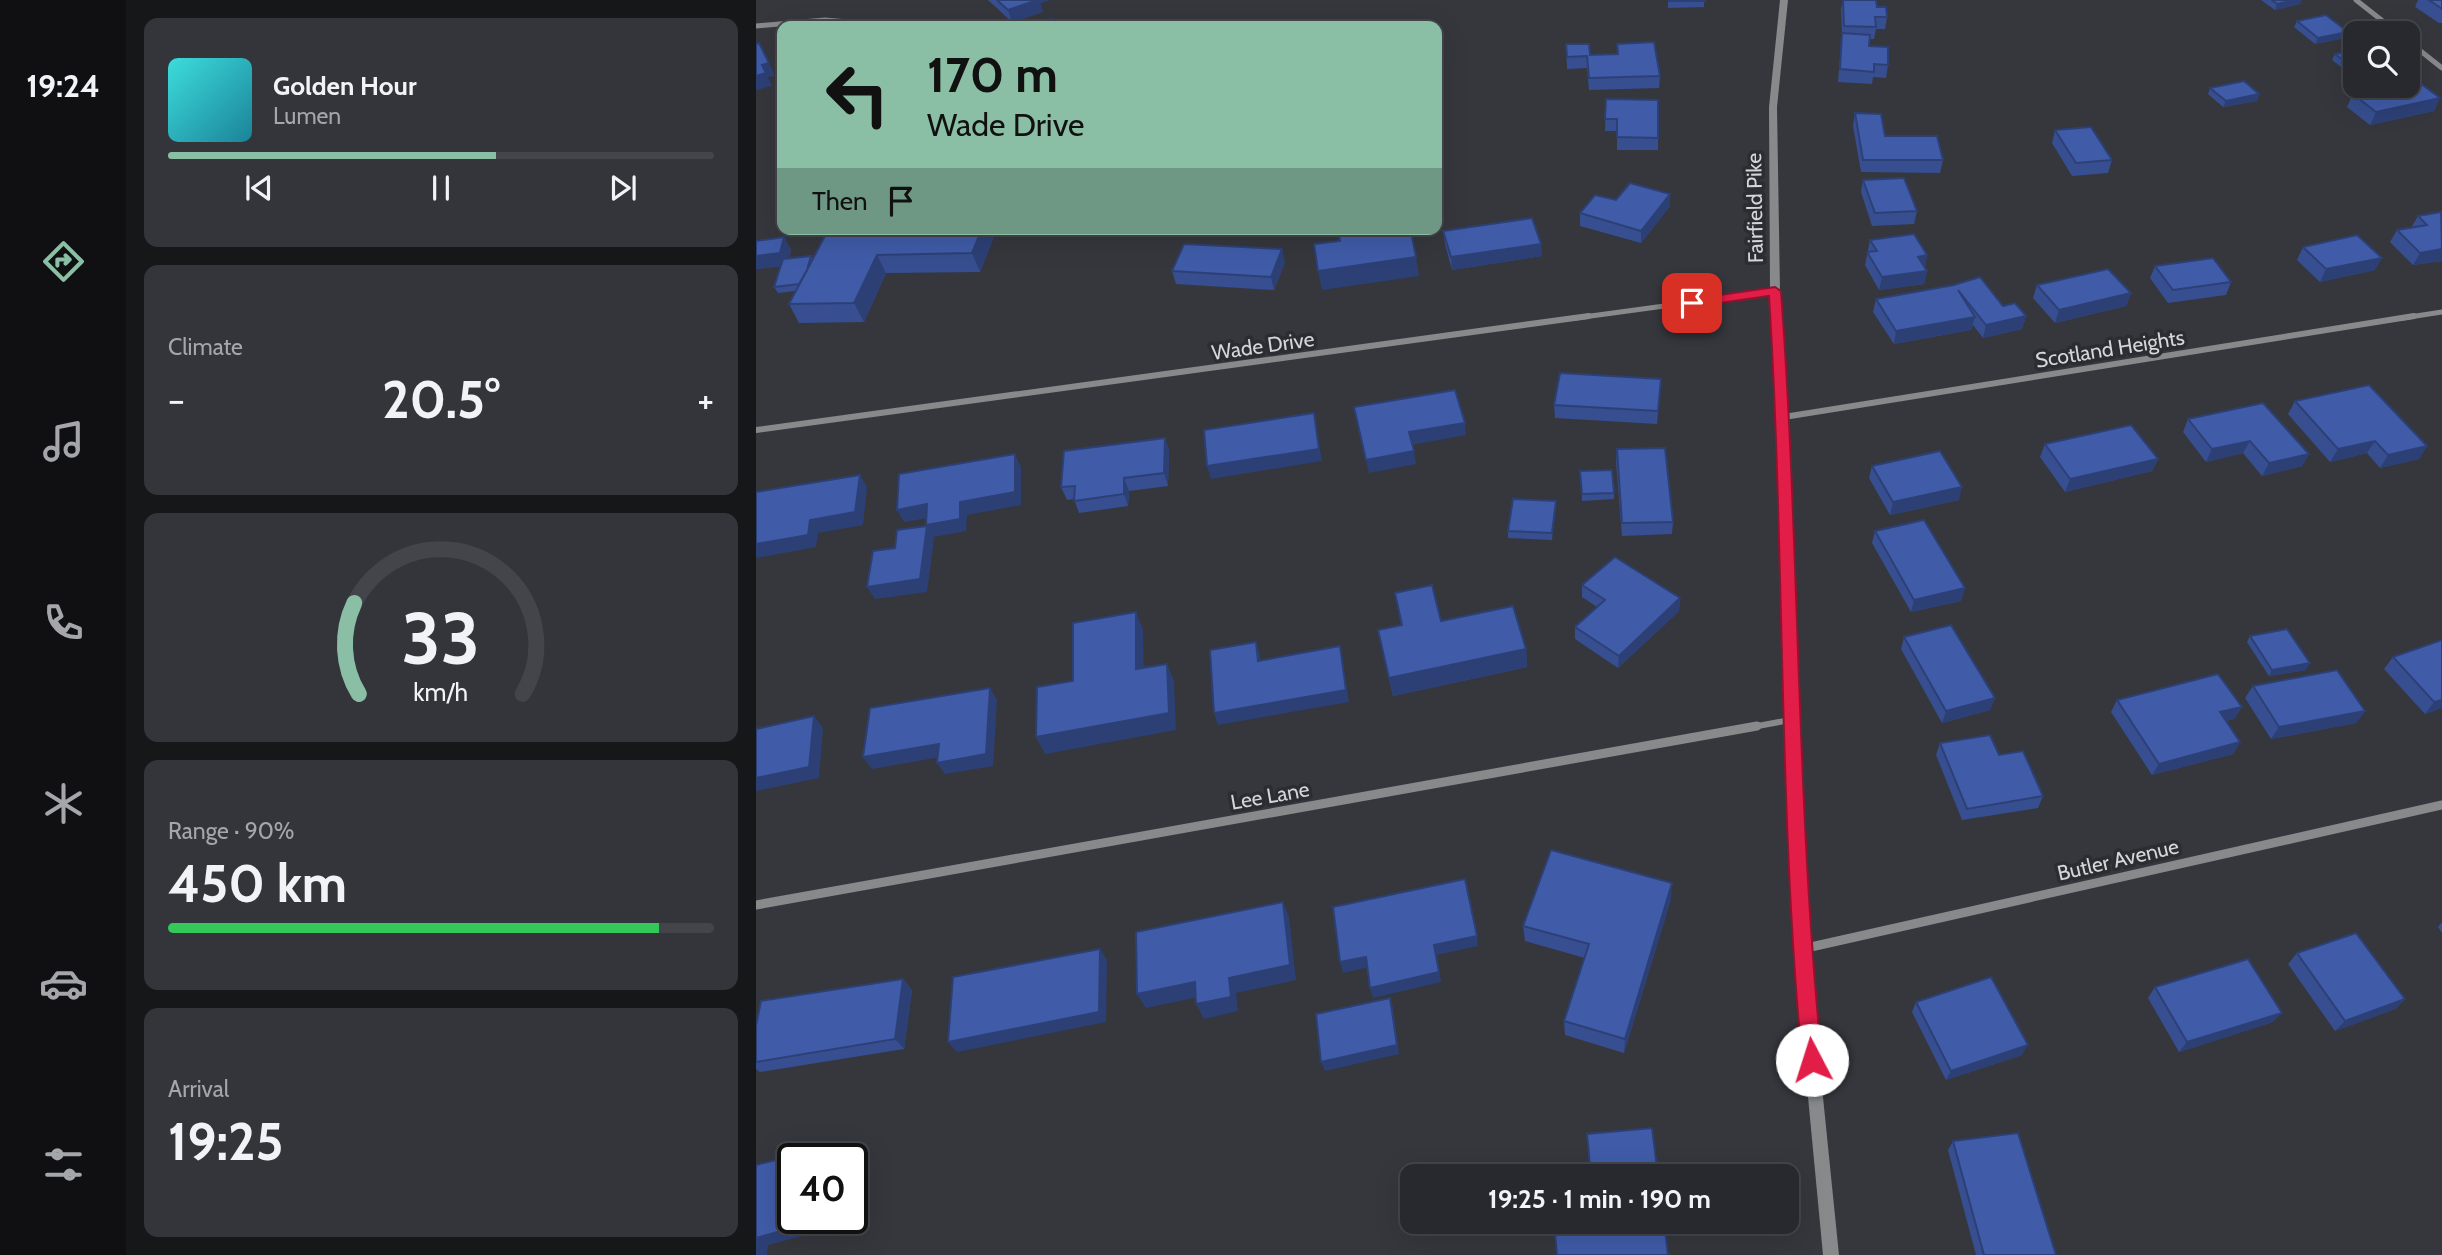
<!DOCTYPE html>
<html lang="en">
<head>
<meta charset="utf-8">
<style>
	body { margin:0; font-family:Cabin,sans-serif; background:#34353a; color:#f1f3f6; height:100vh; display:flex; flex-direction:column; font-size:26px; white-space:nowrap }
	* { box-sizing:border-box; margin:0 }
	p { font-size:23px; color:#a5a6aa }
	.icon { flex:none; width:38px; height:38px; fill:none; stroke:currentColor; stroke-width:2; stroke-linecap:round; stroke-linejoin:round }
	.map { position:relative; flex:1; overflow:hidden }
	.sheet { display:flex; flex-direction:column; gap:18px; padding:18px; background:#161719; width:630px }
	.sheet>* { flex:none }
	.top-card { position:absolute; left:21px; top:21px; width:665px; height:214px; border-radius:14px; box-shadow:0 7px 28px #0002,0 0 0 2px #44454a; background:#8abfa5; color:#111; overflow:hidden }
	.buttons { position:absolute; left:1587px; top:21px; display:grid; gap:14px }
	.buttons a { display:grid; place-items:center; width:77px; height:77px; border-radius:14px; background:#28292e; box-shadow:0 7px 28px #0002,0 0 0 2px #44454a; font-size:35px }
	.speed { position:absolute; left:21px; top:1143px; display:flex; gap:14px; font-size:35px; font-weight:700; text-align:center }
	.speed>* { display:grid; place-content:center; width:91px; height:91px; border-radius:50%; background:#28292e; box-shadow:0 7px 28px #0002,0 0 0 2px #44454a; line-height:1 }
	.speed .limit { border:4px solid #111; border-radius:10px; background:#fff; color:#111 }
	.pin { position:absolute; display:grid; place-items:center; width:60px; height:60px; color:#fff; margin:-30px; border-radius:14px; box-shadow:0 4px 10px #0006 }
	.me { position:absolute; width:77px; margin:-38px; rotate:355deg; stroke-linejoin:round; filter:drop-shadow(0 0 5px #0008) }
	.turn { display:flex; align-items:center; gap:24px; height:147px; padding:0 35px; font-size:32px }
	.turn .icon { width:91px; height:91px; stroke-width:2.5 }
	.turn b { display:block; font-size:49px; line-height:60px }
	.then { display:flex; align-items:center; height:66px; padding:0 35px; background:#0003; gap:14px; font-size:26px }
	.big { font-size:52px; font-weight:700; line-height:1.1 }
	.sheet .tile { flex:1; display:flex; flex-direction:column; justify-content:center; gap:10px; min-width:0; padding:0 24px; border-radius:14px; background:#34353a }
	.sheet .dial { align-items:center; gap:0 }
	.dial svg { height:182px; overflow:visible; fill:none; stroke:#44454a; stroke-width:7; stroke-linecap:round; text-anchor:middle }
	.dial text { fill:#f1f3f6; stroke:none }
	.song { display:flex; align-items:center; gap:21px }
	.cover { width:84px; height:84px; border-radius:10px; background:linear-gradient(135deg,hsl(180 70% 55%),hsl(190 70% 35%)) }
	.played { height:7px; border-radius:4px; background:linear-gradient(90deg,#8abfa5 60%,#44454a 60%) }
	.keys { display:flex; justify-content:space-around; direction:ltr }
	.heat { display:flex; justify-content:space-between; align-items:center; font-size:38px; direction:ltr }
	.charge { height:10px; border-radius:5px; background:linear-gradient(90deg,#34c759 90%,#44454a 0) }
	.trip { position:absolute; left:644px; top:1164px; width:399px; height:70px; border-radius:14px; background:#28292e; box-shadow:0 7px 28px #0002,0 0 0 2px #44454a; font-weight:700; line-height:70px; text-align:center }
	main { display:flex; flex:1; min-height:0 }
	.menu { display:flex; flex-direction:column; width:126px; justify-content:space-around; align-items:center; background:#101012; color:#a5a6aa }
	.menu .icon { width:49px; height:49px }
	.menu .on { color:#8abfa5 }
	.menu b { font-size:32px; color:#f1f3f6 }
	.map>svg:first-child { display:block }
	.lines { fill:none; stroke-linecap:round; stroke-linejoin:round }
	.minor-far2 { stroke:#87898b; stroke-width:5 }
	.minor-far1 { stroke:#87898b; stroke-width:6 }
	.minor { stroke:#87898b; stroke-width:9 }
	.tertiary { fill:#87898b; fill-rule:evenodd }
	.wall { fill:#374f90 }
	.shaded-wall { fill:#2d4076 }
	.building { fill:#405ca8; stroke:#2d4076; stroke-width:2 }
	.route { fill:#e11d48; stroke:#92132f; stroke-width:2 }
	.labels { text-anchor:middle; stroke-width:7; stroke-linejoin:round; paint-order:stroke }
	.street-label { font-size:21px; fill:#d5d6d9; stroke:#2b2d32 }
</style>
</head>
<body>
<main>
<nav class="menu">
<b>19:24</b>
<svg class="icon on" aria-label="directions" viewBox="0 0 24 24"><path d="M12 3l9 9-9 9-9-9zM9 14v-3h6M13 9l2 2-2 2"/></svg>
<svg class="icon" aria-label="music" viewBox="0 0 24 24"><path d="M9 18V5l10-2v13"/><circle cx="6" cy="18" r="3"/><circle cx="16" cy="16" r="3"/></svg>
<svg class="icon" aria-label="phone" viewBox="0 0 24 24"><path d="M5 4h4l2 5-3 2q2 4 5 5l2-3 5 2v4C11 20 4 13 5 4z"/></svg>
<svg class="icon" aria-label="climate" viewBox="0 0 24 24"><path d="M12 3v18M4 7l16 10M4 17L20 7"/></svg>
<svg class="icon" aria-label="car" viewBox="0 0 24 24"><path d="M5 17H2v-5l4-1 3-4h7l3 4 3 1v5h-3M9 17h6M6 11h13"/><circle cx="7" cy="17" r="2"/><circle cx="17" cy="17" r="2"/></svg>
<svg class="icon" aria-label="filters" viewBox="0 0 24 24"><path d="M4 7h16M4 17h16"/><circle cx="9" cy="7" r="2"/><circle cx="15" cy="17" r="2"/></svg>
</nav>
<section class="sheet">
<div class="tile">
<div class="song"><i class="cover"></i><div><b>Golden Hour</b><p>Lumen</p></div></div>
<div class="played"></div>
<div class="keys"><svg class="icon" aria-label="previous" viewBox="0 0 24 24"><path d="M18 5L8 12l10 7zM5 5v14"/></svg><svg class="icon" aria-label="pause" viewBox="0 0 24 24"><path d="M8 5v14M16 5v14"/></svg><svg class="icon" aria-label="next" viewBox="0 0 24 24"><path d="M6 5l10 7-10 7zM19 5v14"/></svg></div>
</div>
<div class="tile"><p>Climate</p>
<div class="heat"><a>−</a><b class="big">20.5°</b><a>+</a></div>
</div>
<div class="tile dial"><svg viewBox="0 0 100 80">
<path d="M14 69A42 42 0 1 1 86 69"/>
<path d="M14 69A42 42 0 0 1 12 29" stroke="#8abfa5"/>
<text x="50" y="56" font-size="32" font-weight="700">33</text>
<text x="50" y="72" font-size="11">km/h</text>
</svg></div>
<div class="tile"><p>Range · 90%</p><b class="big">450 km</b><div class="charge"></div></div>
<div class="tile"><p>Arrival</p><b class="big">19:25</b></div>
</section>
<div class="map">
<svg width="1686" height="1255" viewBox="0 0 1686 1255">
	<rect width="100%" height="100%" fill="#35373d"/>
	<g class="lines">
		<g class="minor-far2">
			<polyline points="1600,0 1642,33"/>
			<polyline points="0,26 69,20 138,26"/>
			<polyline points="1652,41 1686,68"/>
			<polyline points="820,318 1019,291"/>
			<polyline points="1647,318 1686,312"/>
		</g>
		<g class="minor-far1">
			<polyline points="1028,417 1658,316"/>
			<polyline points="0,430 833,316"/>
			<polyline points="991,728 1034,720"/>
		</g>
		<g class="minor">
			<polyline points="0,905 1001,726"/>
			<polyline points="1046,949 1686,805"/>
		</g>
		<polygon class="tertiary" points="1024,0 1032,0 1021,107 1024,291 1033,417 1040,720 1052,949 1083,1255 1067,1255 1038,949 1028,720 1023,417 1014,291 1013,107"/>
	</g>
	<g class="wall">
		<polygon points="232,0 293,0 284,3 287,12 256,22"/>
		<polygon points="912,0 948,0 948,7 912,8"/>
		<polygon points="1087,0 1121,7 1131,17 1129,29 1120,29 1118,39 1114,39 1113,46 1132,65 1130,78 1117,77 1116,84 1082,82 1086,33 1085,9"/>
		<polygon points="1505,0 1546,0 1544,4 1519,10"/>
		<polygon points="1662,0 1686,0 1686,23 1683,23 1659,7"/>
		<polygon points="1541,21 1592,32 1589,38 1559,44 1538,27"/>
		<polygon points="810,44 834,55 861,55 861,44 904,76 903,88 833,90 831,68 811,69"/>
		<polygon points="1600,50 1600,78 1576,60 1579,54"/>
		<polygon points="1454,88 1503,94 1501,101 1467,107 1452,94"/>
		<polygon points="1597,94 1684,98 1678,111 1614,125 1591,107"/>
		<polygon points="850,99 902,138 902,150 861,150 861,131 849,131"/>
		<polygon points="1099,113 1129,136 1187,160 1184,173 1105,172 1097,126"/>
		<polygon points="1299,130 1356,160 1352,173 1316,176 1296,143"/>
		<polygon points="1107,180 1161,211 1158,224 1116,226 1105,192"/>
		<polygon points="860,200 914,206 885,243 824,226 824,213"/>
		<polygon points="1686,213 1686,261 1657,265 1634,242 1641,230 1655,228 1662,216"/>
		<polygon points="117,229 241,229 224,272 130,273 108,322 43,323 33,304 39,291 22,293 18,287 25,266 0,269 0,241 28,237 35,250 33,258 55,256 56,259 116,233"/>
		<polygon points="687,231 786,256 696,270 689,244"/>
		<polygon points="1114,240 1171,255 1169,267 1171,271 1168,284 1123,290 1109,265"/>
		<polygon points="1547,247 1619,270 1564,282 1541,260"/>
		<polygon points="529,262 518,290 420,284 416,271"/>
		<polygon points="1399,266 1475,282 1470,295 1412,303 1394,278"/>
		<polygon points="1198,285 1270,316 1266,329 1227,338 1217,325 1215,330 1138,344 1117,312 1120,299"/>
		<polygon points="1281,285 1375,293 1370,306 1299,323 1277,298"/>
		<polygon points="904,391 901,424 799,418 798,405"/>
		<polygon points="1539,401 1671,446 1663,459 1624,468 1611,453 1574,462 1532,414"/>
		<polygon points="1432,419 1553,454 1546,466 1506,476 1487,453 1450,462 1427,432"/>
		<polygon points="409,438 413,451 412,486 373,491 372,506 323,513 318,499 311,500 305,487"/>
		<polygon points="1289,444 1402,459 1396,471 1309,492 1284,457"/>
		<polygon points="861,449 917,522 916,534 866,536 860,462"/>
		<polygon points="1116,466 1203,500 1134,515 1113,478"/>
		<polygon points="824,471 858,493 858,499 826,501"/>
		<polygon points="800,501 796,540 752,538 752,531"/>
		<polygon points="1119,531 1209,588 1205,601 1155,612 1116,543"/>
		<polygon points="826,585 924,598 923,611 862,668 819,639 819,627 841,607 826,597"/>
		<polygon points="639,593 685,621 770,649 771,667 637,696 622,630 645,625"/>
		<polygon points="1494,636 1550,670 1513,676 1491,642"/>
		<polygon points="1148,637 1239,698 1234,710 1186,723 1145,649"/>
		<polygon points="1686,640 1686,708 1669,714 1628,669 1637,657"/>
		<polygon points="1497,686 1609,711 1600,723 1515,739 1489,698"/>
		<polygon points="1361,700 1486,707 1478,719 1470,721 1484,742 1477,754 1396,775 1355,712"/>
		<polygon points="1184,743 1243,755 1287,796 1282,808 1206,820 1180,755"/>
		<polygon points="915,899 868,1053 809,1035 808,1021 829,958 769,941 767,926"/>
		<polygon points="1686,922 1686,933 1682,927"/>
		<polygon points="1541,953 1649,999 1639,1009 1579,1031 1532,964"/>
		<polygon points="147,979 156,990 148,1049 4,1072 0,1069 0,1026"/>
		<polygon points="1399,987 1517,1022 1423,1052 1392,998"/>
		<polygon points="1160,1002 1266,1055 1190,1080 1156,1012"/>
		<polygon points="1197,1141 1300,1255 1220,1255 1192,1150"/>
	</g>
	<g class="shaded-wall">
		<polygon points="278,0 293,0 284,3 287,12 256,22 252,10"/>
		<polygon points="1538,0 1546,0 1544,4 1519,10 1521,4"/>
		<polygon points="1592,32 1589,38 1559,44 1562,38"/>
		<polygon points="13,63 19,76 12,77 16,86 0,90 0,76 6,65"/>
		<polygon points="1503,94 1501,101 1467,107 1470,101"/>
		<polygon points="1684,98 1678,111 1614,125 1620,112"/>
		<polygon points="914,194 914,206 885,243 885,231"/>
		<polygon points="226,229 241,229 224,272 216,253"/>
		<polygon points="28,237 35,250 31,266 0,269 0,256"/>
		<polygon points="785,244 786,256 696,270 695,257"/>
		<polygon points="526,249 529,262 518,290 515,277"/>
		<polygon points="1686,249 1686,261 1657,265 1664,253"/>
		<polygon points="121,255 130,273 108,322 98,303"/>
		<polygon points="1171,255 1169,268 1162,257"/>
		<polygon points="660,257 663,276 566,290 562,271"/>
		<polygon points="1626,258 1619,270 1564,282 1570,269"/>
		<polygon points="1171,271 1168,284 1123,290 1126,277"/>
		<polygon points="1375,293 1370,306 1299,323 1303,310"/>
		<polygon points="1270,316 1266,329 1227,338 1230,325"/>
		<polygon points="1219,317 1215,330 1138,344 1140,331"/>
		<polygon points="558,413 566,461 455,479 451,466"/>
		<polygon points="709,423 710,435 655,445 653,432"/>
		<polygon points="409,438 413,451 412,486 408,473"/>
		<polygon points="1494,441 1487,453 1450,462 1456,449"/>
		<polygon points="1619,441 1611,453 1574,462 1582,449"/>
		<polygon points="1671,446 1663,459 1624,468 1632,455"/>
		<polygon points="658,451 660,464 613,473 610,460"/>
		<polygon points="259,454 265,467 265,505 211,515 210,531 177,537 178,539 171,592 119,599 111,587 171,527 170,525 204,502"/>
		<polygon points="1553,454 1546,466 1506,476 1513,463"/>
		<polygon points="1402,459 1396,471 1309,492 1314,479"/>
		<polygon points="104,475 111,487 107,525 62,533 60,547 0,558 0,544 54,520"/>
		<polygon points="368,478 373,491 372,506 368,494"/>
		<polygon points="1206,487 1203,500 1134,515 1137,502"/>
		<polygon points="800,501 800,507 796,540 796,533"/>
		<polygon points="171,504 178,517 148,522 141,510"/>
		<polygon points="1209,588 1205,601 1155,612 1158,600"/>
		<polygon points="924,598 923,611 862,668 863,656"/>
		<polygon points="380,612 387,630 388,686 380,669"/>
		<polygon points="500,642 504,655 506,673 502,661"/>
		<polygon points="584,646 593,702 462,725 458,713"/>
		<polygon points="770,649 771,667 637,696 633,678"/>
		<polygon points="1554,663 1550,670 1513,676 1516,670"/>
		<polygon points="411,664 418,681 420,730 289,754 280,737"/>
		<polygon points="234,688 241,700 237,766 189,774 181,763"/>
		<polygon points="1239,698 1234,710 1186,723 1190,711"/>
		<polygon points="1686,700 1686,708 1669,714 1678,702"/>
		<polygon points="1486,707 1478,719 1457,724 1464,712"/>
		<polygon points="1609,711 1600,723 1515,739 1523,727"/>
		<polygon points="58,716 67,728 63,778 0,791 0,778"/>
		<polygon points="1484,742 1477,754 1396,775 1403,764"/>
		<polygon points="183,744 191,756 116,769 107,757"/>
		<polygon points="916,883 915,899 868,1053 869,1039"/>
		<polygon points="527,902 533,917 540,980 480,993 482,1011 448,1019 440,1004 473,978"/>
		<polygon points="721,936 722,946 681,955 685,982 617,998 614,988 678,945"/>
		<polygon points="344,949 351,960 350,1022 201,1052 192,1042"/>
		<polygon points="610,957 613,967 587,973 584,962"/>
		<polygon points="147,979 156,990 148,1049 139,1039"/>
		<polygon points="439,982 447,996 390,1008 381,994"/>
		<polygon points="634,998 637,1008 643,1054 569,1071 565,1062"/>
		<polygon points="1649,999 1639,1009 1579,1031 1589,1021"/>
		<polygon points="1526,1013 1517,1022 1423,1052 1431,1042"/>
		<polygon points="1272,1045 1266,1055 1190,1080 1195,1071"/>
		<polygon points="68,1218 80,1218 79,1227 12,1245 11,1255 0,1255 0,1238"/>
	</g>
	<g class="building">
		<polygon points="241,0 281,0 252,10"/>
		<polygon points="913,0 948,0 949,1 913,1"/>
		<polygon points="1087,0 1120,0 1121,7 1130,7 1131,17 1119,17 1120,27 1088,26"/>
		<polygon points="1516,0 1538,0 1521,4"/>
		<polygon points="1673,0 1686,0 1686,9"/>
		<polygon points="1570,15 1592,32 1562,38 1541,21"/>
		<polygon points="296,19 299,26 260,26"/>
		<polygon points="1086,33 1114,35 1113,46 1132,47 1132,65 1118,64 1118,72 1084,69"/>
		<polygon points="898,42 904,76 833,78 831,56 811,57 810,44 833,44 834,55 862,54 861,44"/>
		<polygon points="3,43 13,63 6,65 10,73 0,76 0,44"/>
		<polygon points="1600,50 1600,70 1579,54"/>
		<polygon points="1660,80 1684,98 1620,112 1597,94 1636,86 1652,86 1652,82"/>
		<polygon points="1488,81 1503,94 1470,101 1454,88"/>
		<polygon points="850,99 902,100 902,138 861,137 861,119 849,119"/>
		<polygon points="1099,113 1125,114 1129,136 1181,136 1187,160 1107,160"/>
		<polygon points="1335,127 1356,160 1320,163 1299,130"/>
		<polygon points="1148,178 1161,211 1119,213 1107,180"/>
		<polygon points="874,183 914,194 885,231 824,213 839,195 860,200"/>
		<polygon points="1685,212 1686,249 1664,253 1641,230 1671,225 1662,216"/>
		<polygon points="776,218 785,244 695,257 687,231"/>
		<polygon points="117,229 226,229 216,253 121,255 98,303 33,304 70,234 116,233"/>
		<polygon points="582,229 620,229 622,236 655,232 660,257 562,271 558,244 584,241"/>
		<polygon points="1158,234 1171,255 1162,257 1171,271 1126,277 1111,252 1121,251 1114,240"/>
		<polygon points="1601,235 1626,258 1570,269 1547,247"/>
		<polygon points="28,237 24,253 0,256 0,241"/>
		<polygon points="428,244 526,249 515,277 416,271"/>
		<polygon points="55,256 51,270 43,284 18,287 27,259"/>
		<polygon points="1457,258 1475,282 1417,290 1399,266"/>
		<polygon points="1352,269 1375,293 1303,310 1281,285"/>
		<polygon points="1224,277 1247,306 1259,303 1270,316 1230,325 1202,290 1219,317 1140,331 1120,299 1198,285"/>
		<polygon points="804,373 905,379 902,411 798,405"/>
		<polygon points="1613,385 1671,446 1632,455 1619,441 1582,449 1539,401"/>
		<polygon points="699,390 709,423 653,432 658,451 610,460 598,407"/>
		<polygon points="1507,403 1553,454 1513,463 1494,441 1456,449 1432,419"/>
		<polygon points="558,413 563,449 451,466 448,430"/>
		<polygon points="1375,425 1402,459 1314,479 1289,444"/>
		<polygon points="409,438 408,473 368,478 368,494 318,501 319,486 305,487 308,451"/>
		<polygon points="909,448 917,522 866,523 861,449"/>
		<polygon points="1184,451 1206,487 1137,502 1116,466"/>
		<polygon points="259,454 259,492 204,502 204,519 170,525 171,504 141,510 143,474"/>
		<polygon points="856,470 858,493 826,494 824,471"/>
		<polygon points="104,475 99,512 54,520 52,535 0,544 0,492"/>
		<polygon points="757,499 800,501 796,533 752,531"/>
		<polygon points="1168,520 1209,588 1158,600 1119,531"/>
		<polygon points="171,526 164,579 111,587 117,551 139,548 141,530"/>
		<polygon points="859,557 924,598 863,656 819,627 849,600 826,585"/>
		<polygon points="676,585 685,621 757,606 770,649 633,678 622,630 646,625 639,593"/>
		<polygon points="380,612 380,669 411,664 413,713 280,737 281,687 317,681 317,623"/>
		<polygon points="1195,625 1239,698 1190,711 1148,637"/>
		<polygon points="1531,629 1554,663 1516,670 1494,636"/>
		<polygon points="1686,640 1686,700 1678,702 1637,657"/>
		<polygon points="500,642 502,661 584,646 590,690 458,713 454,650"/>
		<polygon points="1581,670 1609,711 1523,727 1497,686"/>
		<polygon points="1462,674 1486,707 1464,712 1484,742 1403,764 1361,700"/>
		<polygon points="234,688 230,754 181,763 183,744 107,757 114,708"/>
		<polygon points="58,716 53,767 0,778 0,729"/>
		<polygon points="1234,735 1243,755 1267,751 1287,796 1211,809 1184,743"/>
		<polygon points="795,850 916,883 869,1039 808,1021 833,944 767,926"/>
		<polygon points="709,879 721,936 678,945 683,972 614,988 610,957 584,962 577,907"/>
		<polygon points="527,902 534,965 473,978 475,997 440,1004 439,982 381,994 380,932"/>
		<polygon points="1600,933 1649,999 1589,1021 1541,953"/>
		<polygon points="344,949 343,1012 192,1042 197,977"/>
		<polygon points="1492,959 1526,1013 1431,1042 1399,987"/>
		<polygon points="1235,977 1272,1045 1195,1071 1160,1002"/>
		<polygon points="147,979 139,1039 0,1062 0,1026 5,1001"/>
		<polygon points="634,998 641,1045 565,1062 560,1014"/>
		<polygon points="896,1128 902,1176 835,1176 831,1134"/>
		<polygon points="1262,1133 1300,1255 1228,1255 1197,1141"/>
		<polygon points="40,1155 40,1158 37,1158 37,1218 68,1219 0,1238 0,1165"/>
		<polygon points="798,1222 908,1222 912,1255 801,1255"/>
	</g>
	<path class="route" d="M 1019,287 L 1025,291 C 1044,547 1040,805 1066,1060 L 1063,1067 L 1056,1070 L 1049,1067 L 1046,1060 C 1022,806 1029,551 1013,296 L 936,307 L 930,303 L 936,299 Z"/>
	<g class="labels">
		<g class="street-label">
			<text transform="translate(999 208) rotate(-91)" y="7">Fairfield Pike</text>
			<text transform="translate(507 346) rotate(-8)" y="7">Wade Drive</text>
			<text transform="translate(1354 349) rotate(-9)" y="7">Scotland Heights</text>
			<text transform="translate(514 796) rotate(-10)" y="7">Lee Lane</text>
			<text transform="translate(1362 860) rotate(-13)" y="7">Butler Avenue</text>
		</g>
	</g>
</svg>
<div class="buttons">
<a><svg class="icon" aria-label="search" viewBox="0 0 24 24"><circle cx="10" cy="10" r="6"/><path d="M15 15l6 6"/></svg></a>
</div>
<div class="speed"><div class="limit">40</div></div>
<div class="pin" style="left:936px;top:303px;background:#d93025"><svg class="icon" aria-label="arrive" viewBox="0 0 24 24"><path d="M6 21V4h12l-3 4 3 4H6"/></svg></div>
<svg class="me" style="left:1056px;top:1060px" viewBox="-20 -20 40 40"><circle r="19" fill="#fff"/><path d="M0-13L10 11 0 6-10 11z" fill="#e11d48"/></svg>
<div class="trip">19:25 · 1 min · 190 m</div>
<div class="top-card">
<div class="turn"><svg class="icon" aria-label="left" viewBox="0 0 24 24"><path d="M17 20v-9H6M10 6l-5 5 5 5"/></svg><div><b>170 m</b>Wade Drive</div></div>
<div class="then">Then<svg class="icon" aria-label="arrive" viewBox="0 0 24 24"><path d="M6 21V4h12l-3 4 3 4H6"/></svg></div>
</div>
</div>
</main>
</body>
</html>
